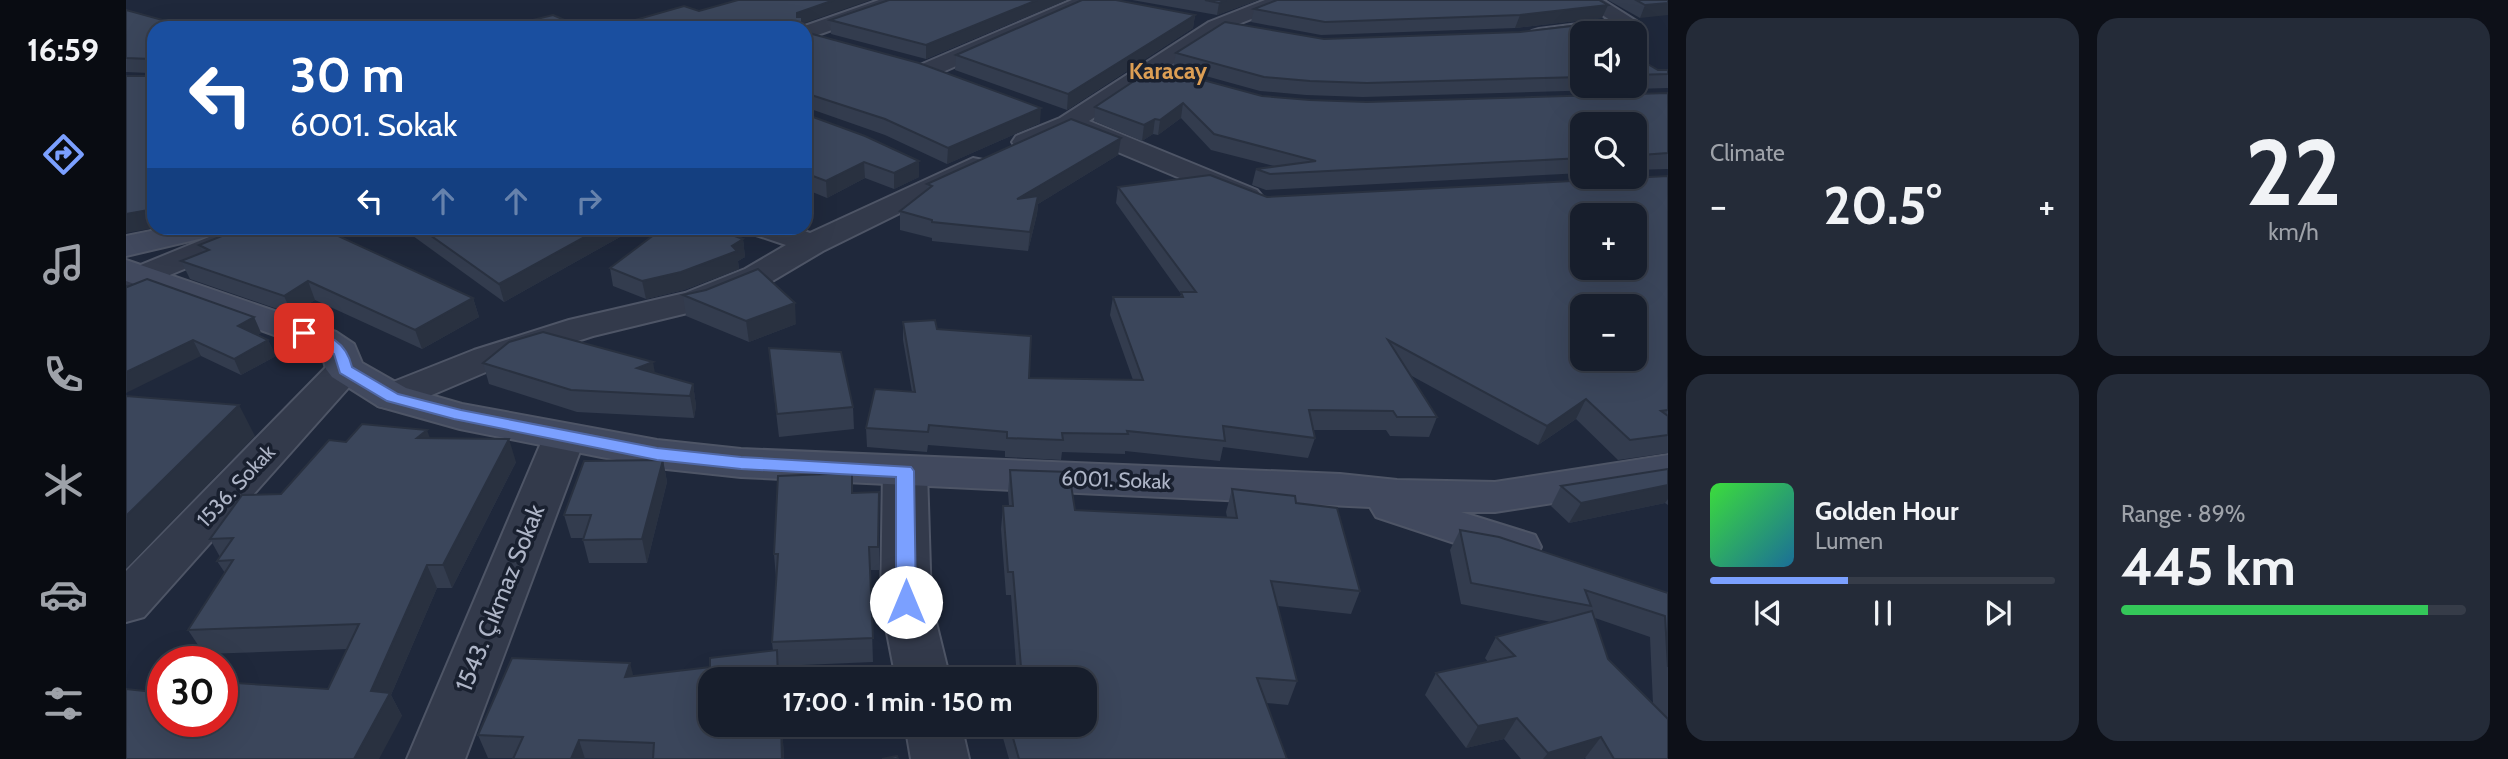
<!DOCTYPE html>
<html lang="en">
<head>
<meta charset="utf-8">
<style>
	body { margin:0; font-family:Cabin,sans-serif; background:#242b38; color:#f1f3f6; height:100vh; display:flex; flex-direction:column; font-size:26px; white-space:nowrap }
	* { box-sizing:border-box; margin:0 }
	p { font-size:23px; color:#9ea2a9 }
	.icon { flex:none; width:38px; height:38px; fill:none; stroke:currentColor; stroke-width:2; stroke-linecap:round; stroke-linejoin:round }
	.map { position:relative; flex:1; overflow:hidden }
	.drawer { display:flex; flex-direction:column; gap:18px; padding:18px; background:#0d1018; width:840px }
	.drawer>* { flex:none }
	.banner { position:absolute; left:21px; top:21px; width:665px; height:214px; border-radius:21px; box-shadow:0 7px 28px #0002,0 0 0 2px #363c48; background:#1a4fa0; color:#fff; overflow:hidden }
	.buttons { position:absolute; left:1444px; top:21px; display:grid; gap:14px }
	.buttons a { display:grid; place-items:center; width:77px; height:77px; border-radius:14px; background:#171e2c; box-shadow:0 7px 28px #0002,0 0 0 2px #363c48; font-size:35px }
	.speed { position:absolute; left:21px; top:646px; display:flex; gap:14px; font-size:35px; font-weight:700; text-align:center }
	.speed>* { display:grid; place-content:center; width:91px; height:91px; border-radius:50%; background:#171e2c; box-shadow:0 7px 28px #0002,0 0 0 2px #363c48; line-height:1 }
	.speed .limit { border:10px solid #d22; background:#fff; color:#111 }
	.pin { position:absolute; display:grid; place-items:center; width:60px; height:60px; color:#fff; margin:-30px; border-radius:14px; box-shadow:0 4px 10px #0006 }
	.me { position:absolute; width:77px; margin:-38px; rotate:0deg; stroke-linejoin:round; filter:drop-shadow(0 0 5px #0008) }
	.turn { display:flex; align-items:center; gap:24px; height:147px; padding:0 28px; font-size:32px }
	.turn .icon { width:91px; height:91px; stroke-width:2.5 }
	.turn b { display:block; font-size:49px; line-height:60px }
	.lanes { display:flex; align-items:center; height:66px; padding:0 28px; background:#0003; justify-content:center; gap:35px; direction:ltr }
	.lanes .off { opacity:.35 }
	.big { font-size:52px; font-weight:800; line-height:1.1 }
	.drawer .tile { flex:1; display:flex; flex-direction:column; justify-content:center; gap:10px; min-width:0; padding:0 24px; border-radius:21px; background:#242b38 }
	.drawer .dial { align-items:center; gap:0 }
	.dial b { font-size:91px; line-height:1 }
	.song { display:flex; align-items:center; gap:21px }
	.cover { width:84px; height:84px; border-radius:10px; background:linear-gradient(135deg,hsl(120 70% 55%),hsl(200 70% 35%)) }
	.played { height:7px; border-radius:4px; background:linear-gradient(90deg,#7ba0ff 40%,#363c48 40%) }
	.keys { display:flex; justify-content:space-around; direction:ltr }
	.heat { display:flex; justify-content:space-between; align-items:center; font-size:38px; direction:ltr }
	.charge { height:10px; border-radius:5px; background:linear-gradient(90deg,#34c759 89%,#363c48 0) }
	.drawer .tiles { flex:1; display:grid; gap:18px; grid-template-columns:repeat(2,1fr) }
	.trip { position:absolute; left:572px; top:667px; width:399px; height:70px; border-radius:21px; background:#171e2c; box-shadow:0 7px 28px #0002,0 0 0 2px #363c48; font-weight:800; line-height:70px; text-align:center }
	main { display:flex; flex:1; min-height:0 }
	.tabs { display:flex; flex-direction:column; width:126px; justify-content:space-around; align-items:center; background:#090c12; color:#9ea2a9 }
	.tabs .icon { width:49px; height:49px }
	.tabs .current { color:#7ba0ff }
	.tabs b { font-size:32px; color:#f1f3f6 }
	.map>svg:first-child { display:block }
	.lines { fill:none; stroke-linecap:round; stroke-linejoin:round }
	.street-casing { stroke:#4e5566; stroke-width:4 }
	.secondary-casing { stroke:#4e5566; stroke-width:4 }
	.street { fill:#333a4b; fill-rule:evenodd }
	.secondary { fill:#41495e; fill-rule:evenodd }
	.wall { fill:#333c4e; fill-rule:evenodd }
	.shaded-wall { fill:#293140 }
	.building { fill:#3b465b; stroke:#293140; stroke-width:2; fill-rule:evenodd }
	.route { fill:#7ba0ff; stroke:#5068a6; stroke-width:2 }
	.labels { text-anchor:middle; stroke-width:7; stroke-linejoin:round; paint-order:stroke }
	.street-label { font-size:21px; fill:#aeb5c7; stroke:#19202f }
	.far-district-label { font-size:23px; font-weight:bold; fill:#dc9e54; stroke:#19202f }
	.near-street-label { font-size:24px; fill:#aeb5c7; stroke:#19202f }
</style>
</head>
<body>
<main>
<nav class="tabs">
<b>16:59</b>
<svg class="icon current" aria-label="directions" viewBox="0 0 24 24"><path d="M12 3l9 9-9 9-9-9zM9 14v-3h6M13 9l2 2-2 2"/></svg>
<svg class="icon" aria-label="music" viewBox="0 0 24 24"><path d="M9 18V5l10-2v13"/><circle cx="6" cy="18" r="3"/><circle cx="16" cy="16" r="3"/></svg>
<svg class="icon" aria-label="phone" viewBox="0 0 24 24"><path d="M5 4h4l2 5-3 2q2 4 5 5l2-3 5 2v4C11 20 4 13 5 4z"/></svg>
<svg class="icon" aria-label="climate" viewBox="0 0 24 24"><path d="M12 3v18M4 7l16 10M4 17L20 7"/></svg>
<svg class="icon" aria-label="car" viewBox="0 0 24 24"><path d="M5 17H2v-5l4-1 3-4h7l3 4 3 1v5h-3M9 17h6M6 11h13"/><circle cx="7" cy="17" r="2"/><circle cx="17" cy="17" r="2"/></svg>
<svg class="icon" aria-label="filters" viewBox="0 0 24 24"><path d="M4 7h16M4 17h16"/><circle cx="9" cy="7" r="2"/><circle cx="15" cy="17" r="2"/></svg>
</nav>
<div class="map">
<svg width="1542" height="759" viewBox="0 0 1542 759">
	<rect width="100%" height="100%" fill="#1f283b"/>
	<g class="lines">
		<defs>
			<g id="street">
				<polygon points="753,0 782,0 779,4 686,37 679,39 679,28 673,28"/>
				<polygon points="946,0 972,0 969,4 810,75 794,75 791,70 794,65"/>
				<polygon points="1139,0 1167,0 1164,4 1097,30 963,121 1131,190 1136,196 1131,202 1121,205 1111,202 944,132 908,148 899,150 890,148 886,142 890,136 934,118 1083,22"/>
				<polygon points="1453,0 1477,0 1515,24 1512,28 1505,30 1456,33 1456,36 1413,41 1406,39 1402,35 1406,31 1413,29 1484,20"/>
				<polygon points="847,158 857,160 861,166 857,172 697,251 643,283 582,308 467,336 374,366 280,406 266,409 252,406 246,397 252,388 348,350 443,320 559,293 619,269 660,245 630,235 626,228 669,228 684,233"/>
				<polygon points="105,228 145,228 141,235 0,293 0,271"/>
				<polygon points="219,358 232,361 238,369 232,377 18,617 0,622 0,571 206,361"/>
				<polygon points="438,425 453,428 459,438 339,759 281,759 417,438 423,428"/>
				<polygon points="779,456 794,461 801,471 805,602 824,679 770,679 755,602 757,471 764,461"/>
				<polygon points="779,724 835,724 843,759 785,759"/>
			</g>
			<g id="secondary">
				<polygon points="40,228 94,228 90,235 0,256 0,236"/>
				<polygon points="0,260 210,332 228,344 236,363 280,388 336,404 531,440 615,449 1214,474 1271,480 1369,482 1542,455 1542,485 1369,512 1335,512 1409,535 1415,547 1409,559 1392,564 1250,517 1244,507 615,477 531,468 334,429 252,406 206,377 200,369 197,357 184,348 0,281"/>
			</g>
		</defs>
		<use href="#street" class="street-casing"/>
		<use href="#secondary" class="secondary-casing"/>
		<use href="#street" class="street"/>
		<use href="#secondary" class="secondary"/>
	</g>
	<g class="wall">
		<polygon points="763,0 940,0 800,59 705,34 704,20"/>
		<polygon points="1006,0 1132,0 1091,15"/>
		<polygon points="1151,0 1476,18 1389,28 1195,35 1125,22 1128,9"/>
		<polygon points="1482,0 1542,0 1514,18"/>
		<polygon points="0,10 62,27 28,228 23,73 0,72"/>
		<polygon points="1069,15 1067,28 941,110 829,70 830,55"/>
		<polygon points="679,32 914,123 821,164 759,135 679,107"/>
		<polygon points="1456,33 1456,86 1508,86 1508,56 1532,70 1542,70 1542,88 1237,97 1180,95 1134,91 1047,67 1050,53 1198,39"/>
		<polygon points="1542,93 1542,169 1508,170 1508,124 1456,124 1456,173 1140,190 1126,185 1130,169 1148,166 1085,150 1055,118 1032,135 1027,134 1016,141 968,121 969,107 1136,96 1184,100 1241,102"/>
		<polygon points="679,114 793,177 768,189 739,178 701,198 679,189"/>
		<polygon points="995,138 992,155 912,204 911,214 902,251 806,241 806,238 774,230 774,211 801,190 801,184"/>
		<polygon points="1542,176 1542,453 1492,460 1450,419 1412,445 1284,375 1311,417 1303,437 1264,436 1260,430 1187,430 1189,438 1182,458 1097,447 1094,461 999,451 999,454 936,452 935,460 879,457 879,451 802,445 801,452 741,447 740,428 786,392 777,340 777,322 811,329 903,378 1007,380 984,315 987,297 1054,297 1055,294 990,203 992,187 1141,197"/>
		<polygon points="276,228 510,228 378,302"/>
		<polygon points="537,228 615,228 616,237 614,238 617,239 619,257 612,261 613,269 558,290 520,299 487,286 484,268"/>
		<polygon points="73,245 347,298 353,317 296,349 189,300 166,314 64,279 55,261 77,253"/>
		<polygon points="0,286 128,317 135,333 132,335 142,340 150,356 115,375 75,356"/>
		<polygon points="557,295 670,324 623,342 560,316"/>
		<polygon points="357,363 529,373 567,384 570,406 568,418 451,412 363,384"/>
		<polygon points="645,370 727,407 728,429 653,437"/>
		<polygon points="304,438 390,462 326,588 311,588 265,695 276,716 37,721 202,689 222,649 78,654 62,630 99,573 91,561 94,557 84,539 155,494 220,442"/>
		<polygon points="537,460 541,482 521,563 463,563 457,540 457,538 445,538 438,515"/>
		<polygon points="1542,469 1542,505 1539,503 1443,523 1425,506 1435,486"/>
		<polygon points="884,470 949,510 1101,517 1100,512 1106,489 1170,503 1234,591 1225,614 1152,606 1171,681 1162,705 1140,703 1161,759 883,759 873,724 959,724 959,679 891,679 885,595 880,595 875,529 877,506 883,506 882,492"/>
		<polygon points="726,473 727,493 753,492 753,570 744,570 747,662 653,666 654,679 584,679 584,724 656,724 658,759 362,758 352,735 507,676 584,667 647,651 646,642 650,578 648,554"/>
		<path d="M 1334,530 L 1542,593 L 1542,759 L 1460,759 L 1459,758 L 1456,759 L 1395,759 L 1378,739 L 1340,748 L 1299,695 L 1310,673 L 1362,662 L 1359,658 L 1370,637 L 1425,622 L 1335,604 L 1324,550 ZM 1469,618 L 1524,637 L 1527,704 L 1482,659 Z"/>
	</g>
	<g class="shaded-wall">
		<polygon points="708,0 745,0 676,24 671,17 671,13"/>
		<polygon points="911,0 940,0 800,59 800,45"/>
		<polygon points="1100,0 1132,0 1091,15 1093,3"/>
		<polygon points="1542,3 1542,15 1514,18 1519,5"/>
		<polygon points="1482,5 1476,18 1389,28 1394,15"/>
		<polygon points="1069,15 1067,28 941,110 942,94"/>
		<polygon points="1057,103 1055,118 1032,135 1034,120"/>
		<polygon points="915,108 914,123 821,164 822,148"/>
		<polygon points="1029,119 1027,134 1016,141 1018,125"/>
		<polygon points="995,138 992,155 912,204 911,214 902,251 904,232 891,199"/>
		<polygon points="793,161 793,177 768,189 768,173"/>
		<polygon points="738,162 739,178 701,198 700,181"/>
		<polygon points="28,209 28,228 29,228 0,233 0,214"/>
		<polygon points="475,228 510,228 378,302 373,284"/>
		<polygon points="597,228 615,228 616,237 594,247 592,230"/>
		<polygon points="617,239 619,257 612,261 613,269 558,290 520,299 516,281 606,246"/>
		<polygon points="182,281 189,300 166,314 158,296"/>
		<polygon points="347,298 353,317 296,349 289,330"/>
		<polygon points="669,303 670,324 623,342 620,321"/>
		<polygon points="128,317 135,333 120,342 112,326"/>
		<polygon points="67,340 75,356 0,393 0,372"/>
		<polygon points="142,340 150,356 115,375 108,359"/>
		<polygon points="527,362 531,384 511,368"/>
		<polygon points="567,384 570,406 568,418 564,396"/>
		<polygon points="1460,399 1450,419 1412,445 1421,426"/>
		<polygon points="113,405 129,436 0,569 0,516"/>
		<polygon points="301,430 309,452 291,438"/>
		<polygon points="383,439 390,462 326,588 317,565"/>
		<polygon points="537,460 541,482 521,563 516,539"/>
		<polygon points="1542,485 1542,499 1539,503 1443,523 1455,503"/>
		<polygon points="301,565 311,588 265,695 276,716 253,759 228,759 245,691"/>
		<polygon points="504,663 510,686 499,677"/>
		<polygon points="1391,718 1378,739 1340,748 1352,726"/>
		<polygon points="655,724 656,724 658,759 656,759"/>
		<polygon points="1475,737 1459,758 1456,759 1417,759 1422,753"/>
		<polygon points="453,740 459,759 445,759"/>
	</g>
	<g class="building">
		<polygon points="612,0 708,0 671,13 671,17 676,17 676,28 481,28 558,6 573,11"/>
		<polygon points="763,0 911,0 800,45 704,20"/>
		<polygon points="956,0 990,0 1069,15 942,94 830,55"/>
		<polygon points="1079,0 1100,0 1093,3"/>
		<polygon points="1151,0 1473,0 1482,5 1394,15 1199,22 1128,9"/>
		<polygon points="1510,0 1542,0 1542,3 1519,5"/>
		<polygon points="0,10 62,27 60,28 28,28 28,209 0,214 0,76 23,76 24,59 0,58"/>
		<polygon points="427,15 457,28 374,28"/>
		<polygon points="1099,22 1198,39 1394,32 1455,25 1469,33 1456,33 1456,77 1241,83 1184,81 1138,77 1050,53"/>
		<polygon points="679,32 793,63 915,108 822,148 759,119 679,93"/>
		<polygon points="1508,56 1532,70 1542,70 1542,74 1508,75"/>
		<polygon points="1029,67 1136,96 1184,100 1241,102 1542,93 1542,153 1515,155 1513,158 1508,158 1508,124 1456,124 1456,158 1144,174 1130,169 1190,161 1088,134 1057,103 1034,120 1029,119 1018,125 969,107"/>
		<polygon points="679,114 739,136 793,161 768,173 738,162 700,181 679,173"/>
		<polygon points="945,119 995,138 891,199 912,196 904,232 806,222 806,220 774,211 806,186 801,184"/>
		<path d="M 1084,175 L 1141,197 L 1542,176 L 1542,410 L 1535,411 L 1542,416 L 1542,435 L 1504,440 L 1460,399 L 1421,426 L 1262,340 L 1311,417 L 1271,417 L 1267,411 L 1183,410 L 1189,438 L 1097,426 L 1099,441 L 1001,431 L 1002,434 L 936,433 L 937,440 L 881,438 L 881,432 L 803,425 L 802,432 L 740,428 L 749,389 L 789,392 L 777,322 L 809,320 L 811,329 L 905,336 L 903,378 L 1017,380 L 987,297 L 1057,297 L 1055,292 L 1070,292 L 992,187 ZM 1456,215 L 1508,215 L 1508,268 L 1456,268 ZM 1456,306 L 1508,306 L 1508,359 L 1456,359 Z"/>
		<polygon points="116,228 195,228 347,298 289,330 182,281 158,296 55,261 83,250 73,245"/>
		<polygon points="294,228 475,228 373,284"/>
		<polygon points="537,228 597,228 592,230 617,239 606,246 611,251 555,272 516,281 484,268"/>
		<polygon points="632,269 669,303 620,321 557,295 580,290"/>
		<polygon points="21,279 128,317 112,326 142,340 108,359 67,340 0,372 0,286 1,287"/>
		<polygon points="417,332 527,362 511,368 567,384 564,396 445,390 357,363 383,342"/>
		<polygon points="643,348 715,352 727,407 651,414"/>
		<polygon points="0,396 113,405 0,516"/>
		<polygon points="236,424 301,430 291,438 383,439 317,565 301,565 245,691 264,693 228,759 0,759 0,689 37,693 37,721 96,721 96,697 100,698 110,683 202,689 233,624 62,630 107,560 91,561 107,538 84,539 116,495 155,494 203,440 220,442"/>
		<polygon points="537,460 516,539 457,540 465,515 438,515 458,461"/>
		<polygon points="1542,469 1542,485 1455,503 1435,486"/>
		<polygon points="884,470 943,472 949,510 1111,518 1106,489 1169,496 1170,503 1211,508 1234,591 1145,581 1171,681 1131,678 1161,759 893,759 883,724 959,724 959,679 896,679 887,572 882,572 877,506 887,506"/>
		<polygon points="726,473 726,493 753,492 752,547 743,547 747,638 646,642 652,554 648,554 652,476"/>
		<polygon points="1334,530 1373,537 1542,593 1542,667 1539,616 1459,590 1465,606 1345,583"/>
		<polygon points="1466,611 1482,659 1542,719 1542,759 1488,759 1475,737 1422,753 1391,718 1352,726 1310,673 1389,656 1370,637"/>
		<polygon points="651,650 652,679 584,679 584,724 655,724 656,759 527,759 528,743 453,740 445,759 387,759 397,737 352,735 386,658 504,663 499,677 584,667 584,658"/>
		<polygon points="771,756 772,759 756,759"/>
	</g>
	<path class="route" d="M 178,328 C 203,335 220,341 226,367 L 272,394 L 335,410 L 531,448 L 615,457 L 785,467 L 788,471 L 790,602 L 787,607 L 780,610 L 773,607 L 770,602 L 770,477 L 615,469 L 531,460 L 328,419 L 261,401 L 214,373 L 208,354 L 173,336 L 171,333 L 173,330 Z"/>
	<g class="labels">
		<g class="street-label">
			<text transform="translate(990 480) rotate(2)" y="7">6001. Sokak</text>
			<text transform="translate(110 486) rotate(-47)" y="7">1536. Sokak</text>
		</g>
		<g class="far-district-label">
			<text x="1042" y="79">Karacay</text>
		</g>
		<g class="near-street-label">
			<text transform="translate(374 598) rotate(-68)" y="8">1543. Çıkmaz Sokak</text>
		</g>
	</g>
</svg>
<div class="buttons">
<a><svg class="icon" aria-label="sound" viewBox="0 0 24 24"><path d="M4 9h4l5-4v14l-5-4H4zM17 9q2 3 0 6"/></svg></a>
<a><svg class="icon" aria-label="search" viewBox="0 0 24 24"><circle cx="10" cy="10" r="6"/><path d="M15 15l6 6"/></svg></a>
<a>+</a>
<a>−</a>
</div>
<div class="speed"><div class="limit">30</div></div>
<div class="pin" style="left:178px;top:333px;background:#d93025"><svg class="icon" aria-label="arrive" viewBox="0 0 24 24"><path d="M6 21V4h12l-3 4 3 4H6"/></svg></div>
<svg class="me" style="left:780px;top:602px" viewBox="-20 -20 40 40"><circle r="19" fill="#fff"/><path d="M0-13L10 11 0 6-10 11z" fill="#7ba0ff"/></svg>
<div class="trip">17:00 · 1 min · 150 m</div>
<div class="banner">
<div class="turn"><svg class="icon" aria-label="left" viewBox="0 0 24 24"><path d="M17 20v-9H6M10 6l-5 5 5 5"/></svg><div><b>30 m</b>6001. Sokak</div></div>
<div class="lanes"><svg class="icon" aria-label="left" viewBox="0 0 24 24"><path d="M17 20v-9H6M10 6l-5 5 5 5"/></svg><svg class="icon off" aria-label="ahead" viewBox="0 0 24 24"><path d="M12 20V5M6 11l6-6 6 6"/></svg><svg class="icon off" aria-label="ahead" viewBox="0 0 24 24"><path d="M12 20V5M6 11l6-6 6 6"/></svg><svg class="icon off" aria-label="right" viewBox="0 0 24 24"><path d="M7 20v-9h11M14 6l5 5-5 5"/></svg></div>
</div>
</div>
<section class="drawer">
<div class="tiles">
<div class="tile"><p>Climate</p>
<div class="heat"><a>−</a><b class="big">20.5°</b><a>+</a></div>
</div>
<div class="tile dial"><b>22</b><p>km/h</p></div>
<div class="tile">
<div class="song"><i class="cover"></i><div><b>Golden Hour</b><p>Lumen</p></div></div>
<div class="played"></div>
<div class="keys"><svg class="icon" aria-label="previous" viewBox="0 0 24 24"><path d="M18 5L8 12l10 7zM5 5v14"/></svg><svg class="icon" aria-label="pause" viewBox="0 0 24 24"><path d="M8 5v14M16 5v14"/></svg><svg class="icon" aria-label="next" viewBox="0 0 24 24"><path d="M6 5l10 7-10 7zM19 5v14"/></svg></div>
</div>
<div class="tile"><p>Range · 89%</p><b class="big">445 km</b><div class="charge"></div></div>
</div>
</section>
</main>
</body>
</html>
